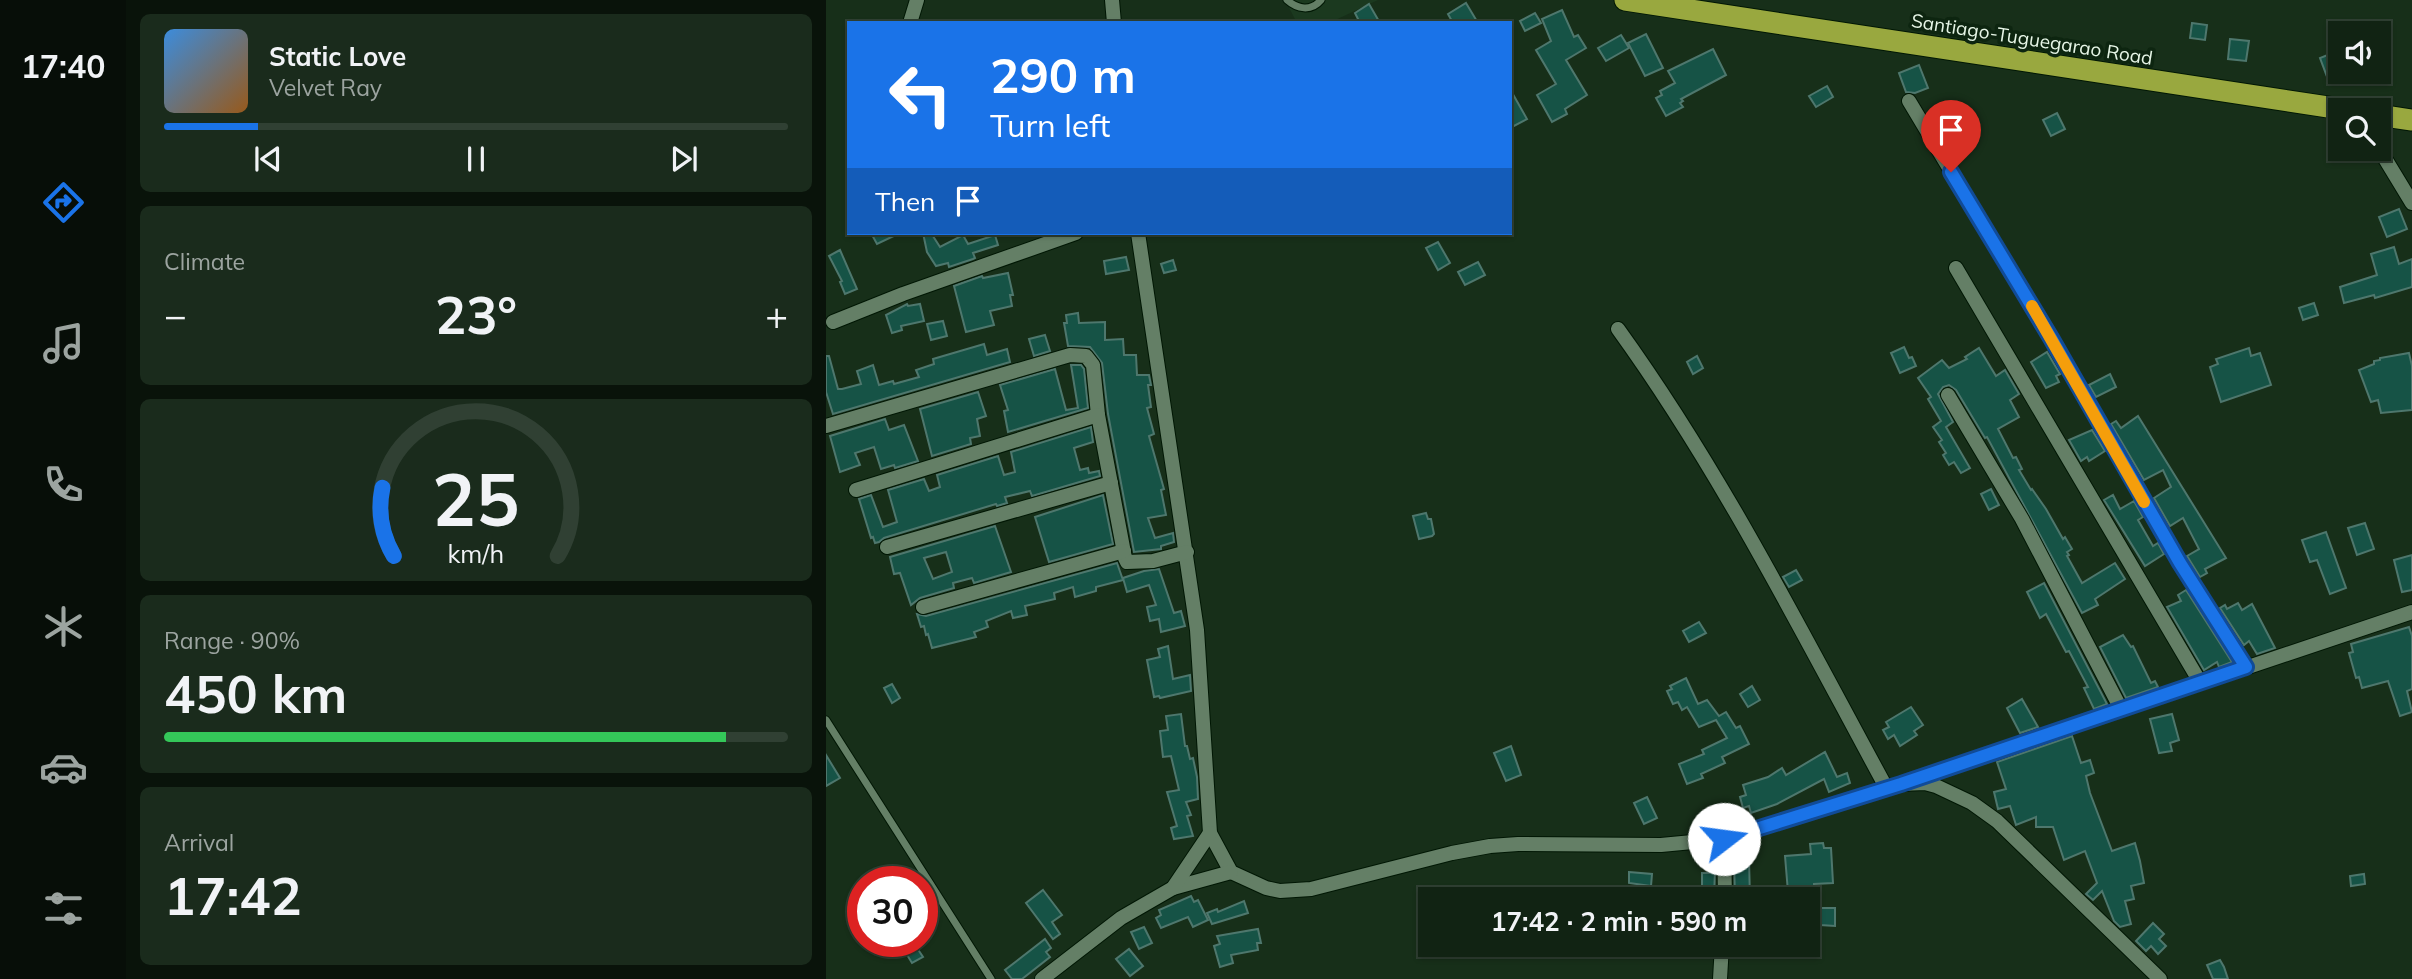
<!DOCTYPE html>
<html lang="en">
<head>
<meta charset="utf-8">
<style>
	body { margin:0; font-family:Mulish,sans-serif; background:#1a2b1c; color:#f1f3f6; height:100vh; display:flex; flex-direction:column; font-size:26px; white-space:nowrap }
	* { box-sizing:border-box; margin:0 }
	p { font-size:23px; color:#9ca4a0 }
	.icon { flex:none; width:38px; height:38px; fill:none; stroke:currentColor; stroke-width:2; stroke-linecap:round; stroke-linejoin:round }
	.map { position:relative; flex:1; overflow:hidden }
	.drawer { display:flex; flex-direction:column; gap:14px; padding:14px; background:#09130a; width:700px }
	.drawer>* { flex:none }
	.hud { position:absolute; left:21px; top:21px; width:665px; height:214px; border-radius:0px; box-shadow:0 2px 5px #0004,0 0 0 2px #304033; background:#1a73e8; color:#fff; overflow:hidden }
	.buttons { position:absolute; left:1502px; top:21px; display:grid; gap:14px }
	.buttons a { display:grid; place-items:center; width:63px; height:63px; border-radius:0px; background:#112313; box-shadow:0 2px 5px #0004,0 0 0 2px #304033; font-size:35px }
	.speed { position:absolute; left:21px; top:866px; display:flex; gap:14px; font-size:35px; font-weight:700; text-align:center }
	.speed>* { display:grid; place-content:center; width:91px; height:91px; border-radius:50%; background:#112313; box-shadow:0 2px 5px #0004,0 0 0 2px #304033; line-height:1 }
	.speed .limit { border:10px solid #d22; background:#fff; color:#111 }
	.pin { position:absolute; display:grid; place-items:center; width:60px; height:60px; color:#fff; margin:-72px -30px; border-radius:50% 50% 50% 0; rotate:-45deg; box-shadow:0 0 7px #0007 }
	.pin .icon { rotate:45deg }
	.me { position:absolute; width:77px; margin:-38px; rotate:75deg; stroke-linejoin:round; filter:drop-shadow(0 0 5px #0008) }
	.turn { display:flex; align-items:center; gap:24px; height:147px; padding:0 28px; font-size:32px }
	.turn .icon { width:91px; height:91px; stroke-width:2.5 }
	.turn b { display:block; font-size:49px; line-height:60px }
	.then { display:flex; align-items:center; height:66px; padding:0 28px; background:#0003; gap:14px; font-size:26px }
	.big { font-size:52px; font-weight:700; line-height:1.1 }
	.drawer .card { flex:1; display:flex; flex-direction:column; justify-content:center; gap:10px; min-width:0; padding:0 24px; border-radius:10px; background:#1a2b1c }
	.drawer .dial { align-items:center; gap:0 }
	.dial svg { height:182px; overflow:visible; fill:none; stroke:#304033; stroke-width:7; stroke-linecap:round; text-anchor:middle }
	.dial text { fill:#f1f3f6; stroke:none }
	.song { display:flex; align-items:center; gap:21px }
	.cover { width:84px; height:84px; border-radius:10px; background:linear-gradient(135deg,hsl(210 70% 55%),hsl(30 70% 35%)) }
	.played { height:7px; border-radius:4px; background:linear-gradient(90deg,#1a73e8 15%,#304033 15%) }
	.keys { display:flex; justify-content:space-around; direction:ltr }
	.heat { display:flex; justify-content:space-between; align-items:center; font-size:38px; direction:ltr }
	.charge { height:10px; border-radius:5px; background:linear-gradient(90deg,#34c759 90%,#304033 0) }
	.trip { position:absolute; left:592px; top:887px; width:402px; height:70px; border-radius:0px; background:#112313; box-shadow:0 2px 5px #0004,0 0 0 2px #304033; font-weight:700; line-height:70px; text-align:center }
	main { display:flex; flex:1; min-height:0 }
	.menu { display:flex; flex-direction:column; width:126px; justify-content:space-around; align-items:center; background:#070e08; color:#9ca4a0 }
	.menu .icon { width:49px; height:49px }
	.menu .selected { color:#1a73e8 }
	.menu b { font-size:32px; color:#f1f3f6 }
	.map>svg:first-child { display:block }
	.built { fill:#1b391f }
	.building { fill:#165346; stroke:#4e776d; stroke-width:2; fill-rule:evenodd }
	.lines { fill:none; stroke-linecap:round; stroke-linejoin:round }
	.lane-casing { stroke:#011704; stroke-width:9 }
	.street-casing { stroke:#011704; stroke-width:16 }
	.highway-casing { stroke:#011704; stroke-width:23 }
	.lane { stroke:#647f66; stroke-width:7 }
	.street { stroke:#647f66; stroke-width:14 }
	.highway { stroke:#99a83f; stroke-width:21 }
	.route-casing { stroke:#114b97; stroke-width:18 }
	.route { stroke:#1a73e8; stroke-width:12 }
	.slow { stroke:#f59e0b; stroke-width:12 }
	.labels { text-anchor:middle; stroke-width:7; stroke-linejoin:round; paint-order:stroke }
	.street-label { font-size:19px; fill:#e6f5e6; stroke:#0d2510 }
</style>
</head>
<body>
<main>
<nav class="menu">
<b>17:40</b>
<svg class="icon selected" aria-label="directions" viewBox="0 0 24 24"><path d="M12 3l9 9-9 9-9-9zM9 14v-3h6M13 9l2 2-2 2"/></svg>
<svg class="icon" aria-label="music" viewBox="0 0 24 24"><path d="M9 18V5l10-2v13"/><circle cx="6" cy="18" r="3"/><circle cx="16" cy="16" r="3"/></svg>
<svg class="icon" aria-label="phone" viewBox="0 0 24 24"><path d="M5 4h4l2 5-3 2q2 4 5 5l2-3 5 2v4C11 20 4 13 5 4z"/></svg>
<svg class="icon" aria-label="climate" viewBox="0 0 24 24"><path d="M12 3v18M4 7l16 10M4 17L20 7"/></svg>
<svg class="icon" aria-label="car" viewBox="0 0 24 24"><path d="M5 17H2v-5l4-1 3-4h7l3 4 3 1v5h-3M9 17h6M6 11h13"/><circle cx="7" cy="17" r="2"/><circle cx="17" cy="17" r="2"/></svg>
<svg class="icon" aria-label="filters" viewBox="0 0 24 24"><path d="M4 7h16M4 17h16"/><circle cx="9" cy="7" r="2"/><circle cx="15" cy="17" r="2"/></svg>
</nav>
<section class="drawer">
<div class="card">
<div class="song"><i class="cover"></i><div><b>Static Love</b><p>Velvet Ray</p></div></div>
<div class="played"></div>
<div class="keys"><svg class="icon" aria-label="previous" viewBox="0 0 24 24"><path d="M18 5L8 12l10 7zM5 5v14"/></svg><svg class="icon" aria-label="pause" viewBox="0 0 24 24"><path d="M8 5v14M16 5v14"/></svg><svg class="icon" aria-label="next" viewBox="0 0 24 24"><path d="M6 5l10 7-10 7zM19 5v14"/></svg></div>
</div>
<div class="card"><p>Climate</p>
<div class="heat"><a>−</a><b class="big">23°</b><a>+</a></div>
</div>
<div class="card dial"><svg viewBox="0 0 100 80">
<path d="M14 69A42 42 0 1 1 86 69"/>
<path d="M14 69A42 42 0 0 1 9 39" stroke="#1a73e8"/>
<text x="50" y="56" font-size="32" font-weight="700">25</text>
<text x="50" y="72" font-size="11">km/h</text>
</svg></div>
<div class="card"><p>Range · 90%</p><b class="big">450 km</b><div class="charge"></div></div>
<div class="card"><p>Arrival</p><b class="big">17:42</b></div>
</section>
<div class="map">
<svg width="1586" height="979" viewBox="0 0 1586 979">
	<rect width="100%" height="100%" fill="#172f19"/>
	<polygon class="built" points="459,0 552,0 503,23 471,23"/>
	<g class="building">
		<polygon points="640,3 652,23 627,23 622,14"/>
		<polygon points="543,4 554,23 534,23 529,13"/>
		<polygon points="736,10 748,37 752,35 760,48 740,60 761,95 739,109 741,114 726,122 711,95 730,84 710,50 725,41 716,19"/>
		<polygon points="709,13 715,23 699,31 694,21"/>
		<polygon points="1366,23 1381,25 1379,40 1364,38"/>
		<polygon points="820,34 837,68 819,76 802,43"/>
		<polygon points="795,35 803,48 780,61 772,48"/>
		<polygon points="1404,39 1423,41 1420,61 1402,59"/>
		<polygon points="887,49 900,75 855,99 857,101 854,103 857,107 840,116 830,98 836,95 834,91 849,83 842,71"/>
		<polygon points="1504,54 1513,79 1503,82 1494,58"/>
		<polygon points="1093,65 1102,88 1089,93 1080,92 1073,73"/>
		<polygon points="1001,86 1007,97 990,107 983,96"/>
		<polygon points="684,89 701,119 684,128"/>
		<polygon points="1231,113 1239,129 1225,136 1217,120"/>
		<polygon points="1573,209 1581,229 1561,237 1553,217"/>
		<polygon points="45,233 74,233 51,244"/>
		<polygon points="97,233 105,233 114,247 137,235 142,244 169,235 172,245 147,253 149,258 147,259 123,267 122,263 110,266 101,252"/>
		<polygon points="612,242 624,263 612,270 600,248"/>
		<polygon points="1568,247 1573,264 1586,259 1586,287 1549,298 1548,295 1518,303 1514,287 1551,275 1545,254"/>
		<polygon points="14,250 31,289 19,294 14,282 16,281 3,256"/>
		<polygon points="300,257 303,270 280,274 278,261"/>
		<polygon points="347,260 350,270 338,273 335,264"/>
		<polygon points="652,262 659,275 639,285 632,272"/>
		<polygon points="182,273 187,295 184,295 186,306 164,311 168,325 140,332 128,286 156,276 157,278"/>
		<polygon points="1488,303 1492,315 1477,320 1473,308"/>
		<polygon points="81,304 82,306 94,304 98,321 75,326 76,330 66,333 60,315"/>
		<polygon points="252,313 253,323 279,322 279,340 297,339 298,355 310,355 311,375 323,375 325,385 322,385 325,407 321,408 328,434 323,436 338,489 335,490 340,515 322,518 329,538 347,533 348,542 335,546 335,549 308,552 282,414 276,363 264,347 242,346 238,323 241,323 240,315"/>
		<polygon points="117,321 121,336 105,340 101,324"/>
		<polygon points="219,335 224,351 208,356 203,339"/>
		<polygon points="158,344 161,355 181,349 184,362 7,414 0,392 0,356 3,356 12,389 16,389 35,384 31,371 47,365 53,385 67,381 68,384 93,377 90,370 108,364 107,359"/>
		<polygon points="1078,347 1083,358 1086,357 1090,366 1074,373 1065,353"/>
		<polygon points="1153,348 1170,376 1179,370 1193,394 1184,400 1193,417 1172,429 1187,458 1190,457 1196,469 1193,470 1205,490 1206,489 1220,509 1237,539 1239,537 1246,549 1241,552 1243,555 1241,556 1256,583 1289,563 1299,579 1269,599 1272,605 1256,613 1161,437 1159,438 1130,390 1123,385 1117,387 1112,394 1127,422 1120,427 1144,468 1135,473 1128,462 1123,465 1117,455 1120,453 1113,442 1116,440 1107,427 1115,421 1102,399 1105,397 1092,378 1116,360 1123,368 1141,359 1139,357"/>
		<polygon points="1423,348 1425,356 1434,353 1445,385 1395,402 1384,367 1392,364 1390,359"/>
		<polygon points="1221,352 1234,374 1230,376 1233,382 1220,388 1205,362"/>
		<polygon points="1583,353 1586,366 1586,410 1555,413 1552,400 1545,402 1533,370 1548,364 1548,361 1554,360 1554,358"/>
		<polygon points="871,356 877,368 867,374 861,362"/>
		<polygon points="245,365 255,365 258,369 262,408 182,432 178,411 182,410 174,385 229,369 240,410 252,408"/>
		<polygon points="1284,374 1290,387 1270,397 1263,385"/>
		<polygon points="152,392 160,416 151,419 154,436 144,438 145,444 106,456 94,409"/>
		<polygon points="1312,416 1400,558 1379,569 1381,573 1374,577 1361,556 1373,549 1357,518 1344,526 1328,498 1345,487 1337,470 1318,480 1285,424 1290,421 1295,428"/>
		<polygon points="59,419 63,430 78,425 92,461 69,468 68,465 55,469 48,447 29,453 34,465 14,472 4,436"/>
		<polygon points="265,427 267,442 248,448 254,470 262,468 263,473 273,471 274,476 206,496 204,491 179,497 181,503 171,506 170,504 58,538 53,542 49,543 47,537 45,538 33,499 45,495 57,527 71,522 62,490 98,479 103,491 114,487 111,475 172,456 178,475 189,472 185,452"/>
		<polygon points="1266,430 1279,451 1263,461 1261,457 1255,461 1243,440"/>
		<polygon points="1165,489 1173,505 1163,510 1155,494"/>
		<polygon points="277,495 287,544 223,562 209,517"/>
		<polygon points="1287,495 1294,509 1308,501 1317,517 1312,520 1327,546 1332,543 1338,554 1319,566 1278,500"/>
		<polygon points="600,513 602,519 605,519 608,534 606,536 593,539 587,516"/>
		<polygon points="1539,523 1548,549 1531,555 1522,528"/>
		<path d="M 169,526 L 185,572 L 148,583 L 146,578 L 127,583 L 128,588 L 94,598 L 85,605 L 74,573 L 68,574 L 64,557 ZM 120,552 L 126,572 L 107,579 L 98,558 Z"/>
		<polygon points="1500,532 1520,588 1504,594 1491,560 1484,562 1476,540"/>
		<polygon points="1586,555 1586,590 1576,592 1568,560"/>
		<polygon points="291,563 297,580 270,587 270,591 249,597 247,587 228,593 229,599 199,606 201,615 187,618 185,611 160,621 162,627 148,632 150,637 106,648 102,634 100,635 98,626 95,627 91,614 100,616"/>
		<polygon points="333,569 348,613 355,611 359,626 335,632 333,619 324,621 321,607 330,605 323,585 301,592 297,578 318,571"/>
		<polygon points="970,570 976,580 963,587 957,577"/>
		<polygon points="1218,583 1281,704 1268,709 1258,688 1262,687 1243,651 1240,652 1220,614 1214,618 1201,592"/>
		<polygon points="1360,590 1406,662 1393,667 1391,662 1378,670 1341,607 1355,601 1352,595"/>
		<polygon points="1412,603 1416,610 1426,604 1449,648 1431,654 1423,641 1418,645 1394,608 1399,605 1401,609"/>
		<polygon points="873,622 880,633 863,642 857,631"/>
		<polygon points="1583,627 1586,636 1586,689 1581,691 1586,712 1574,716 1562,681 1536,688 1533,677 1530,678 1523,653 1527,652 1525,644"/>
		<polygon points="1297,635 1305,647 1307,646 1325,683 1329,681 1332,687 1300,698 1274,647"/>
		<polygon points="342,646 347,679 364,675 365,691 334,698 333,696 328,697 321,660 334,657 332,649"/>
		<polygon points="860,678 872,704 881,700 893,716 900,712 910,728 914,726 923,744 896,757 899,763 875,774 877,778 861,784 853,764 878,754 876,750 901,738 890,720 873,727 861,707 856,710 852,702 847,704 841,691 846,689 844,686"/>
		<polygon points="66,684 74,698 66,703 58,688"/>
		<polygon points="926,686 934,700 922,707 914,694"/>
		<polygon points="1196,699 1212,727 1194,733 1181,708"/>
		<polygon points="1085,707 1097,725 1088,731 1091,735 1074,746 1068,735 1062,739 1057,730 1063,727 1060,722"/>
		<polygon points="355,714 359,746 361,746 364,759 367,758 371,777 372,799 360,802 365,815 361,816 367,836 348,839 345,828 351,826 341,792 353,790 345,756 337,757 334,731 342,730 340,716"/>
		<polygon points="1346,714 1353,740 1344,743 1346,751 1333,753 1324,719"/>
		<polygon points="1246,736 1255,763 1264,760 1268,773 1260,776 1264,793 1286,851 1309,843 1314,861 1318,883 1305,886 1308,899 1299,901 1305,924 1294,927 1288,921 1276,891 1267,900 1260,894 1271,883 1259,851 1238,860 1227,827 1210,827 1210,817 1190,825 1184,806 1172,809 1168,792 1180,789 1171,762"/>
		<polygon points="685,746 695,775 680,781 668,753"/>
		<polygon points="999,752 1011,777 1021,773 1024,783 1003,792 998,779 951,804 925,813 923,806 917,808 914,797 920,795 917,785 942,777 956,768 960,775"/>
		<polygon points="0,755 14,778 0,786"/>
		<polygon points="821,797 831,818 818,824 808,803"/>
		<polygon points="997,843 998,848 1005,848 1007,883 988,884 988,890 962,892 959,856 985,854 984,844"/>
		<polygon points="908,858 923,858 924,900 909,900"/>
		<polygon points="883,869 889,869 888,900 876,900 876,873 883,873"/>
		<polygon points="803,872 826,874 825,886 803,883"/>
		<polygon points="1538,874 1539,884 1525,886 1524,876"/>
		<polygon points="217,890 236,915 226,922 234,934 227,939 200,903"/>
		<polygon points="365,896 368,902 372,900 382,920 367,927 362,917 335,928 330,918 335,915 333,910"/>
		<polygon points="418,901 422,913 386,924 381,913 391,909 392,912"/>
		<polygon points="994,908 1009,908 1009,926 994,925"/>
		<polygon points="1327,923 1338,934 1333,939 1340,946 1332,954 1325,946 1320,951 1310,941"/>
		<polygon points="318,927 326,943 313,949 305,932"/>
		<polygon points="432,929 435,943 431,943 432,950 405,955 407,963 394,967 388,946 394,944 391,936"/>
		<polygon points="219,939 225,948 220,952 224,957 196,979 186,979 179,970"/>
		<polygon points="81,942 87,942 97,957 86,963 75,945"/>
		<polygon points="303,949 317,966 304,976 290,959"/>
		<polygon points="1394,960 1398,967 1402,979 1387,979 1381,965"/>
	</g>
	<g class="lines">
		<defs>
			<g id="lane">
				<path d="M 461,0 C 471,9 485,12 495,0"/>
				<polyline points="0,720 165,979"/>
			</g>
			<g id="street">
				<polyline points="286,0 288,23"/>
				<polyline points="84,23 91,0"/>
				<polyline points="1083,101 1225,338 1354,563 1420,667"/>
				<polyline points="1552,147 1586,203"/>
				<polyline points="312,233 371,630 384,833 405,872 440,888 454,891 485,889 626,853 664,846 692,844 835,845 898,839 1075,784 1099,783 1110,786 1146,803 1171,821 1334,979"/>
				<polyline points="1130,268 1374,682"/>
				<polyline points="7,322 77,294 250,233"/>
				<path d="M 792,329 C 896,473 976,633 1061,789"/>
				<polyline points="1122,395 1196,519 1295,709"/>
				<polyline points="0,426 244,355 260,356 267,365 272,415 299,558 301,562 327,561 361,552"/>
				<polyline points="30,490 272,415"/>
				<polyline points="61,547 285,483"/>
				<polyline points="97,607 298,551"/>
				<polyline points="1086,780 1586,612"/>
				<polyline points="898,839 899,900"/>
				<polyline points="347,888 405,872"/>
				<polyline points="216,979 295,918 347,888 384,833"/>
				<polyline points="894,979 896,945"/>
			</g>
			<g id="highway">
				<polyline points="799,0 1522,110"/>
				<polyline points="1552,115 1586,120"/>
			</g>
		</defs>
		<use href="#lane" class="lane-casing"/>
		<use href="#street" class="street-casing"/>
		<use href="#highway" class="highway-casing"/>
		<use href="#lane" class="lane"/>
		<use href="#street" class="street"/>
		<use href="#highway" class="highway"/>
	</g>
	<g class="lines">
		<defs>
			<polyline id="route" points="898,839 1075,784 1420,667 1354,563 1225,338 1125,172"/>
		</defs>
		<use href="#route" class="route-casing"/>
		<use href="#route" class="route"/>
		<polyline class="slow" points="1206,306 1318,502"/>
	</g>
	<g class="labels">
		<g class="street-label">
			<text transform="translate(1206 39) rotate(9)" y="7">Santiago-Tuguegarao Road</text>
		</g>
	</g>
</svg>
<div class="buttons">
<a><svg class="icon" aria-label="sound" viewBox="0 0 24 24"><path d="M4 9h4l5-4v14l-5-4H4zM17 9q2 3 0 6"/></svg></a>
<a><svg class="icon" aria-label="search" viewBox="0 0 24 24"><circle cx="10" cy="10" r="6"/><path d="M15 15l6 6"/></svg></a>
</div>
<div class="speed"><div class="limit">30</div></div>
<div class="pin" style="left:1125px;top:172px;background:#d93025"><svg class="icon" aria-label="arrive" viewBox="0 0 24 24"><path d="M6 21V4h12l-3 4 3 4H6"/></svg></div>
<svg class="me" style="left:898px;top:839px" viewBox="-20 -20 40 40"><circle r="19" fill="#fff"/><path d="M0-13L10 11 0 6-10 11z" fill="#1a73e8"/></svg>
<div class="trip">17:42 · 2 min · 590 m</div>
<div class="hud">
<div class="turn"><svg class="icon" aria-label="left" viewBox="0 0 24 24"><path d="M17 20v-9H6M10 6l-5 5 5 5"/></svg><div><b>290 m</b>Turn left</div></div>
<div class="then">Then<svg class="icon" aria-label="arrive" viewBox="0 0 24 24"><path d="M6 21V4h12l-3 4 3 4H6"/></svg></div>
</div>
</div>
</main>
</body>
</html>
